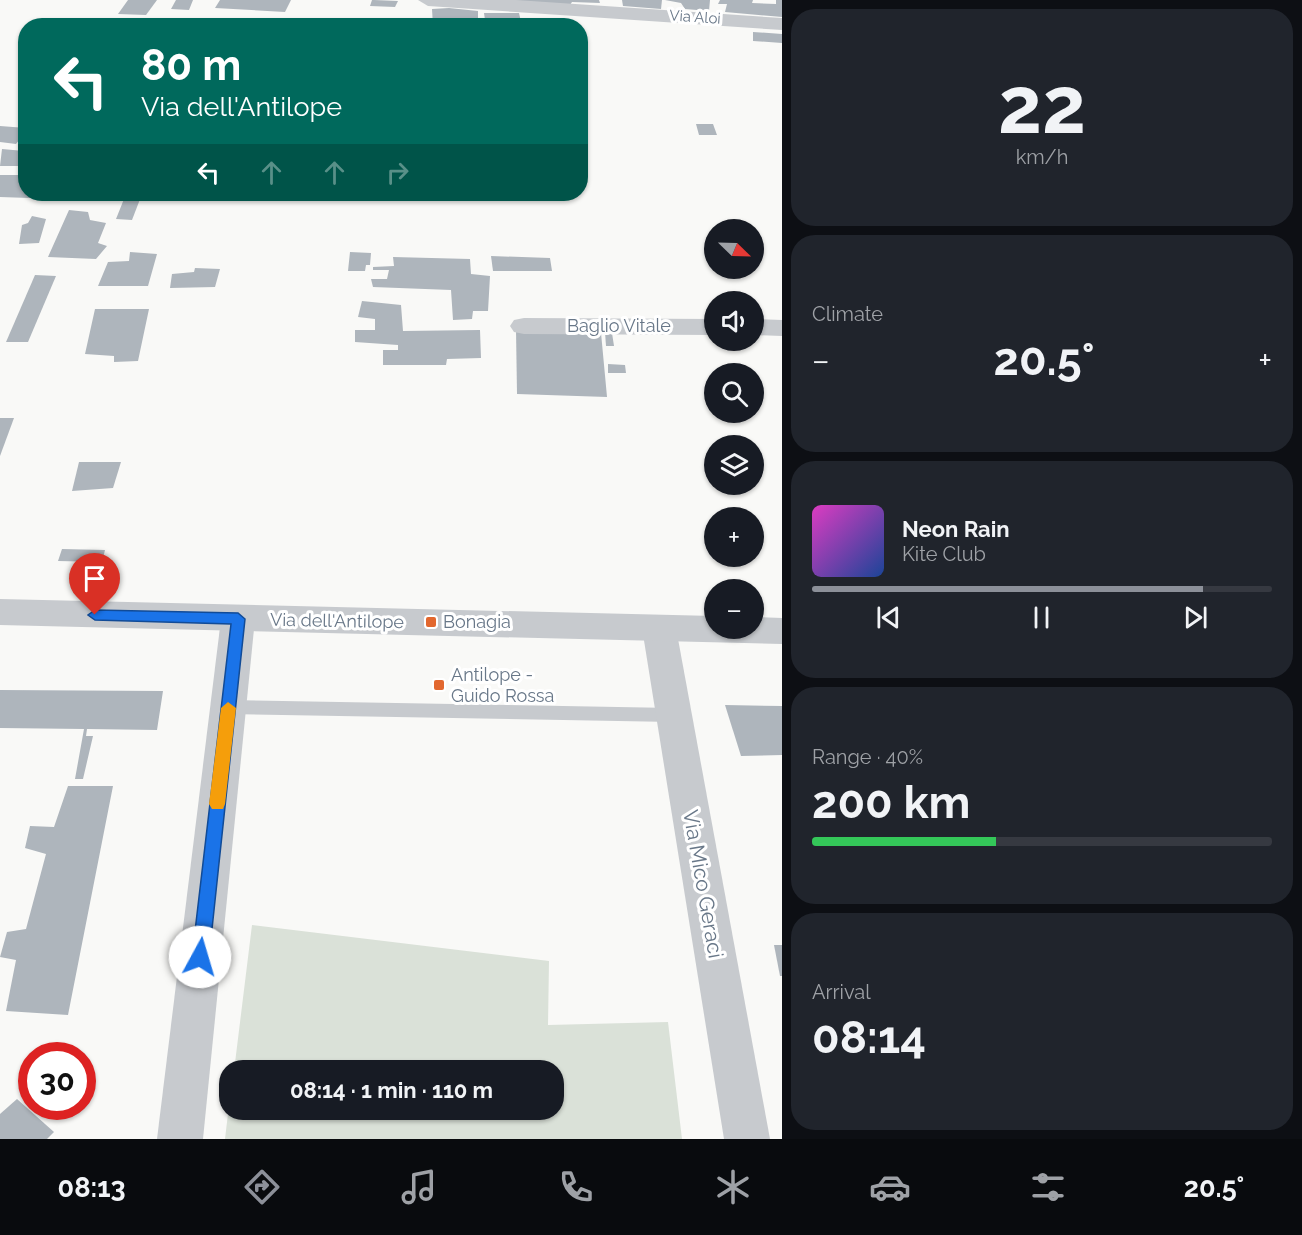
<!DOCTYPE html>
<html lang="en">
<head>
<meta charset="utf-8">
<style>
	body { margin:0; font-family:Raleway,sans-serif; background:#20242c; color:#f1f3f6; height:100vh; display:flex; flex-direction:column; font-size:22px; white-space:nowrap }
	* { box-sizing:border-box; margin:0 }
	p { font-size:20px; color:#9ea1a6 }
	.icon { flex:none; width:33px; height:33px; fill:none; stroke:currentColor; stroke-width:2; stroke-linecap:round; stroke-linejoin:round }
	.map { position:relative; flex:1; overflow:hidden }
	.sheet { display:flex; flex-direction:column; gap:9px; padding:9px; background:#0d0f14; width:520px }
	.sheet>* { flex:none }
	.guide { position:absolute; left:18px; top:18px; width:570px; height:183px; border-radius:24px; box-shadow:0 2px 4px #0004; background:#00695c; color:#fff; overflow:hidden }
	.needle { width:39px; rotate:113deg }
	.buttons { position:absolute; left:704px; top:219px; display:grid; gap:12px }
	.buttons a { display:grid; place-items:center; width:60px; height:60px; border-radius:50%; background:#171b24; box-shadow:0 2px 4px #0004; font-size:30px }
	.speed { position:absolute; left:18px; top:1042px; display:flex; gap:12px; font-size:30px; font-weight:700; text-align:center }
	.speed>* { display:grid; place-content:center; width:78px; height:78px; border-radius:50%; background:#171b24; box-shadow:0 2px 4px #0004; line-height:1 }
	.speed .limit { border:9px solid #d22; background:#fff; color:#111 }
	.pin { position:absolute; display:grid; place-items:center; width:51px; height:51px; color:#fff; margin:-62px -26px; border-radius:50% 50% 50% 0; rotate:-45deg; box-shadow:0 0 6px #0007 }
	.pin .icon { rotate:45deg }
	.me { position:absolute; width:66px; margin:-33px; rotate:6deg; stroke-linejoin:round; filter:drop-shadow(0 0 4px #0008) }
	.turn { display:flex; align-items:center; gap:21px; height:126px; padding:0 24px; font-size:27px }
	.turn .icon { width:78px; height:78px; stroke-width:2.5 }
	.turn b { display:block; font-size:42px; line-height:51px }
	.lanes { display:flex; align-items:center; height:57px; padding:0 24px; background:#0003; justify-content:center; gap:30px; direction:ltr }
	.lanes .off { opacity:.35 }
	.big { font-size:45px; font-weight:700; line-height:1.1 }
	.sheet .card { flex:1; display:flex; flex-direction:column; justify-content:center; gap:9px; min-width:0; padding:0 21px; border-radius:24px; background:#20242c }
	.sheet .dial { align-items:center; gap:0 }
	.dial b { font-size:78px; line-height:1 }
	.song { display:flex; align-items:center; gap:18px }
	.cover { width:72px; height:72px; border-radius:9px; background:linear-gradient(135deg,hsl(310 70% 55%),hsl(220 70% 35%)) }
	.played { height:6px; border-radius:3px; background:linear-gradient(90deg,#8c9099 85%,#363941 85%) }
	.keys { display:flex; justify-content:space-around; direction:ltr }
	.heat { display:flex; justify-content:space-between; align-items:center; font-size:33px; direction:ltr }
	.charge { height:9px; border-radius:4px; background:linear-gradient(90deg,#34c759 40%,#363941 0) }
	.trip { position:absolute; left:219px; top:1060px; width:345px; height:60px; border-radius:24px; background:#171b24; box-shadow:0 2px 4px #0004; font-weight:700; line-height:60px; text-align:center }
	.tabs { display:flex; height:96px; justify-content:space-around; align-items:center; background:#090b0e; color:#9ea1a6 }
	.tabs .icon { width:42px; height:42px }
	.tabs .current { color:#8c9099 }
	.tabs b { font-size:27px; color:#f1f3f6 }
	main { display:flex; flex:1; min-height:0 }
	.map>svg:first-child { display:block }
	.green { fill:#dae1d8 }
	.building { fill:#aeb5bc }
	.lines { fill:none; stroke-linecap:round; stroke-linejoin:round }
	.service { fill:#c7cace; fill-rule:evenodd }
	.minor { fill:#c7cace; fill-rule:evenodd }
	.tertiary { fill:#c7cace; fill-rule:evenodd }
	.route { fill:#1a73e8; stroke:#114b97; stroke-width:1.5 }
	.slow { fill:#f59e0b }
	.poi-dot { fill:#e2672e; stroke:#fff; stroke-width:2 }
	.labels { text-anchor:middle; stroke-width:6; stroke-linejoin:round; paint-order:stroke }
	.far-street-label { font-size:15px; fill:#687788; stroke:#fff }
	.street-label { font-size:18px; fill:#687788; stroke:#fff }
	.poi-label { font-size:18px; fill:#687788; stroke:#fff; text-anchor:start }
	.near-street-label { font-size:21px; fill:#687788; stroke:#fff }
</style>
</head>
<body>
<main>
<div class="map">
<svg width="782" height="1139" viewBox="0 0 782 1139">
	<rect width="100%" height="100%" fill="#f9f9f7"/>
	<polygon class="green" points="252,925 549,961 548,1025 668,1022 682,1139 225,1139 229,1105 230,1110 554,1110 554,1071 234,1071"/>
	<g class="building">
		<polygon points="128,0 157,0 146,15 118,14"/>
		<polygon points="176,0 193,0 189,10 171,9"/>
		<polygon points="220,0 291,0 285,12 215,8"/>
		<polygon points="372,0 374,0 398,1 395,7 370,6"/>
		<polygon points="504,0 599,0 600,3 572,2 570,5"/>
		<polygon points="622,0 662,0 661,9 623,6"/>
		<polygon points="665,0 710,0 709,11 685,9 681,3"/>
		<polygon points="720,0 753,0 752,3 776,4 776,0 782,0 782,17 725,12 727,4 718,4"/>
		<polygon points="449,8 478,11 478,20 462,20 462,26 433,26 432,9"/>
		<polygon points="484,13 519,13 522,26 491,26 490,20 485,20"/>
		<polygon points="753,32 782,34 782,43 753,41"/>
		<polygon points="696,124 713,124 717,135 699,135"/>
		<polygon points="0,126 26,128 26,131 16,144 0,142"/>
		<polygon points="2,149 24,151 22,157 26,159 26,166 0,166"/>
		<polygon points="0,175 26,175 26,194 91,194 87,200 0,197"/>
		<polygon points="126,194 142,194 132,220 116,219"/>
		<polygon points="258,194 297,194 297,195 258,198"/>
		<polygon points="69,210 88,212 90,220 106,223 98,243 107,246 96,259 48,257"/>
		<polygon points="32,216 46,219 39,243 19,244 22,225 28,223"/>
		<polygon points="130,252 157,254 148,286 98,286 108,262 129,261"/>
		<polygon points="350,252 371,253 370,265 366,265 365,271 348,271"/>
		<polygon points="491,256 550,258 552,271 493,271"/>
		<polygon points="393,257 470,259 471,274 490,276 488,311 473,311 472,319 453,320 451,290 373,287 371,279 387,279 389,270 373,270 373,267 394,266"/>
		<polygon points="195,268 220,269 215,287 170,288 172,274 194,272"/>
		<polygon points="35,275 56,276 28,342 6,342"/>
		<polygon points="362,301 401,305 403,331 480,330 481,358 447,359 446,365 383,365 383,350 398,350 398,345 355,342 355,330 375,330 375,319 358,317"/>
		<polygon points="95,309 149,309 138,361 114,362 114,356 85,354"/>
		<polygon points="516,330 601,333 607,397 517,394"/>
		<polygon points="605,332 612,333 614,346 606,346"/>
		<polygon points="608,364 625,365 626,373 608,373"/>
		<polygon points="0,418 14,418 0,456"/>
		<polygon points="79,462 121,462 113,488 72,491"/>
		<polygon points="62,549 105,550 102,562 58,561"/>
		<polygon points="0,690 163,691 157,730 87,729 86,736 93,736 83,779 75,779 84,729 0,728"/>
		<polygon points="725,705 782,706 782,755 741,756"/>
		<polygon points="68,786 113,786 68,1015 6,1011 16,960 0,957 7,932 26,929 46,854 25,848 30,826 54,827"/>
		<polygon points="774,945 782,945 782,976 780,976"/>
		<polygon points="17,1099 54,1132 47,1139 0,1139 0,1114"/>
	</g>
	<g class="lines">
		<polygon class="service" points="228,700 673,708 679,710 682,715 679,720 673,722 228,714 222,712 219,707 222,702"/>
		<g class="minor">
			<polygon points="418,0 516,0 782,18 782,30 428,6"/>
			<polygon points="524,318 714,319 714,335 524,334 514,332 510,326 514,320"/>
			<polygon points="753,319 782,320 782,336 753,335"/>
			<polygon points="238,606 250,610 255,619 203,1139 157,1139 221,619 226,610"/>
			<polygon points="659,615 671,619 676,628 770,1139 724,1139 642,628 647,619"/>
		</g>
		<polygon class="tertiary" points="0,599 714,616 714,628 753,628 753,617 782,618 782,644 0,625"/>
	</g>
	<polygon class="route" points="95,610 238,613 245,619 209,957 206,963 200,965 194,963 192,957 231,624 95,620 88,615"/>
	<polygon class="slow" points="228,702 236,708 225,804 223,809 212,809 209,804 221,708"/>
	<g class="poi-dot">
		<rect x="425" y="616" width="12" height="12" rx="3"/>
		<rect x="433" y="679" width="12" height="12" rx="3"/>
	</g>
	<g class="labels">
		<g class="far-street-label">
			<text transform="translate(695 17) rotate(4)" y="5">Via Aloi</text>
		</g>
		<g class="street-label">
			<text x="619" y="332">Baglio Vitale</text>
			<text transform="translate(337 621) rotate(1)" y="6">Via dell'Antilope</text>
		</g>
		<g class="poi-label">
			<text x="443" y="628">Bonagia</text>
			<text x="451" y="681">Antilope -<tspan x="451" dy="21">Guido Rossa</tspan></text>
		</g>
		<g class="near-street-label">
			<text transform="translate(703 884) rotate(80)" y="7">Via Mico Geraci</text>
		</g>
	</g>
</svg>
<div class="buttons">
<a><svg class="needle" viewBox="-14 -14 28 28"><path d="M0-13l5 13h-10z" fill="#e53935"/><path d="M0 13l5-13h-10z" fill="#9ea1a6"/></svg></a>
<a><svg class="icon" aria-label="sound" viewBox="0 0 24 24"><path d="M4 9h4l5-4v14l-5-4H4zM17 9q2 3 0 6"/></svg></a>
<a><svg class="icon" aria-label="search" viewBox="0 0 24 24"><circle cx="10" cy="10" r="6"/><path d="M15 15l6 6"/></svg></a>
<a><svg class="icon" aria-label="layers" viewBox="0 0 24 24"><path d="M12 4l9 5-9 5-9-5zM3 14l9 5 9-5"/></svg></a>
<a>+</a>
<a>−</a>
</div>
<div class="speed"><div class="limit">30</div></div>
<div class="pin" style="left:95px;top:615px;background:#d93025"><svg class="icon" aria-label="arrive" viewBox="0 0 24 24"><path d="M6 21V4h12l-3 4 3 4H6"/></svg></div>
<svg class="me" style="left:200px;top:957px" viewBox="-20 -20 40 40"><circle r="19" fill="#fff"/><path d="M0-13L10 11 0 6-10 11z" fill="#1a73e8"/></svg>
<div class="trip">08:14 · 1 min · 110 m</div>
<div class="guide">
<div class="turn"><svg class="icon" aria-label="left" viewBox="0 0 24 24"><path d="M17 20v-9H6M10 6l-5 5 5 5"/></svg><div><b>80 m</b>Via dell'Antilope</div></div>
<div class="lanes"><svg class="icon" aria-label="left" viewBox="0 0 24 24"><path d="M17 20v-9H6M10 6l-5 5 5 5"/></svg><svg class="icon off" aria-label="ahead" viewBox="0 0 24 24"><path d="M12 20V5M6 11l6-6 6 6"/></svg><svg class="icon off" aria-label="ahead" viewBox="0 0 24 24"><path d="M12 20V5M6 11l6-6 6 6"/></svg><svg class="icon off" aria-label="right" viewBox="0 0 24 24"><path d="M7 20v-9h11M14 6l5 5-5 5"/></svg></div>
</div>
</div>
<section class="sheet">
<div class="card dial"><b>22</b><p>km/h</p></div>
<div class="card"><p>Climate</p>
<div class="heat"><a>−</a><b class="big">20.5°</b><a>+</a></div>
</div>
<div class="card">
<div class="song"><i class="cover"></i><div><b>Neon Rain</b><p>Kite Club</p></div></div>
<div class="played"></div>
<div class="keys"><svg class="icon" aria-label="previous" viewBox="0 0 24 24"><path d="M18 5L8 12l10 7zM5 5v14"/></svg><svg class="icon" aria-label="pause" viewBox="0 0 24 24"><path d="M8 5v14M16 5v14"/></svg><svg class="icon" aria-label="next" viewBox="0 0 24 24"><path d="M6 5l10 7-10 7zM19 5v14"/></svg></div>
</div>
<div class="card"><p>Range · 40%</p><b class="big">200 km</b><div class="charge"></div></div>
<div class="card"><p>Arrival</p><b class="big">08:14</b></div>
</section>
</main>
<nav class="tabs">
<b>08:13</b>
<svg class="icon current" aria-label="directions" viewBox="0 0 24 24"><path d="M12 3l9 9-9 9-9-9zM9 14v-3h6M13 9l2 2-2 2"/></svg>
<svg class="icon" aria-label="music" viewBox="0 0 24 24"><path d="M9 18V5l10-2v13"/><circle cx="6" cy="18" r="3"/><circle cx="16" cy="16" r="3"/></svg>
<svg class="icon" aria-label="phone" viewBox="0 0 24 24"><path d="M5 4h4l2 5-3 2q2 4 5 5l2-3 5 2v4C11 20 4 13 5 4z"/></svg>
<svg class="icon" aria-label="climate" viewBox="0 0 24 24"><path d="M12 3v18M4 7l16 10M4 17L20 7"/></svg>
<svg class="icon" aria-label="car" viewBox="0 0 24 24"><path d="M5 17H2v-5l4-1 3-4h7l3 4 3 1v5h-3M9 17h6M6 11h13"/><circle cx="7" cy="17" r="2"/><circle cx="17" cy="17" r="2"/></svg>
<svg class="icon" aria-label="filters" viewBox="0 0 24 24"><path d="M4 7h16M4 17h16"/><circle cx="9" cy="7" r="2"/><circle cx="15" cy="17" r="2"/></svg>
<b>20.5°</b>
</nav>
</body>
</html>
